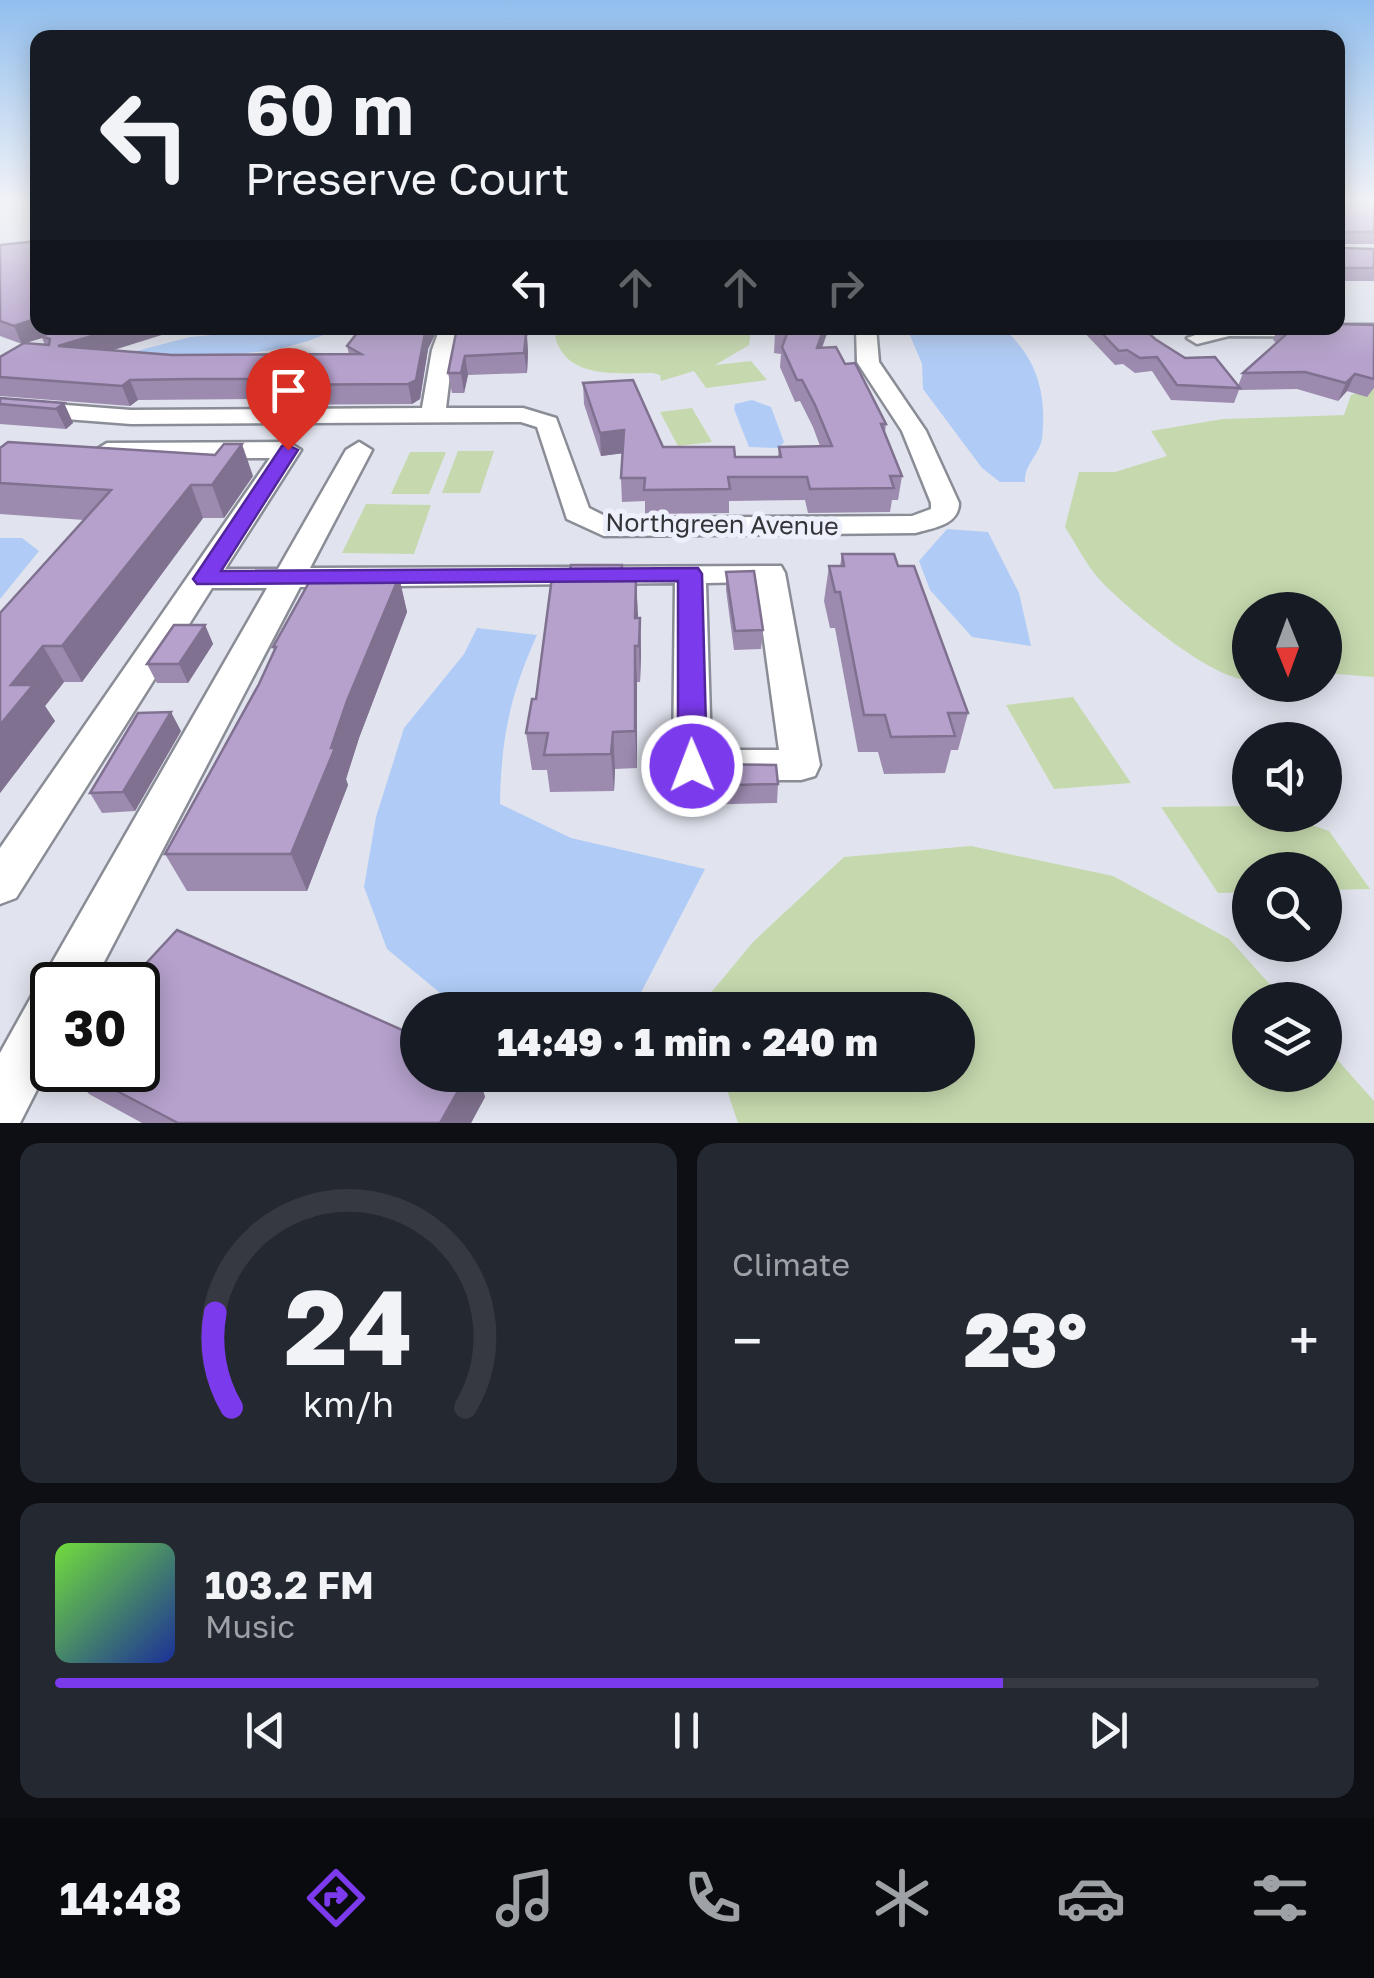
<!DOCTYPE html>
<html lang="en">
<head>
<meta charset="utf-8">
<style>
	body { margin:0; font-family:"Golos Text",sans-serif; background:#242831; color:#f1f3f6; height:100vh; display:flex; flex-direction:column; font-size:38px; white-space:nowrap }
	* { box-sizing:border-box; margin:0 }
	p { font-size:32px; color:#9ea1a6 }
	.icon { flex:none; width:55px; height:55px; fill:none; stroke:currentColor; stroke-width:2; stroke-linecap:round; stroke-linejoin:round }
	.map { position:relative; height:1123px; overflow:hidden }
	.panel { display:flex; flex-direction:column; gap:20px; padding:20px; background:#0d0f14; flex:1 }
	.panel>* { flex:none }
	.hud { position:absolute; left:30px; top:30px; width:1315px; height:305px; border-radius:20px; box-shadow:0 5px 25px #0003; background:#171b24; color:#f1f3f6; overflow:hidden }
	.needle { width:65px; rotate:179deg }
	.tools { position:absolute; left:1232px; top:592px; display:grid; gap:20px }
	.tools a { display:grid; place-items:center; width:110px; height:110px; border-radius:50%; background:#171b24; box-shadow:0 5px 25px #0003; font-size:50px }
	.speed { position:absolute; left:30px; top:962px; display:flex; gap:20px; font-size:50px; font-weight:700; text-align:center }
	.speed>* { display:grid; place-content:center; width:130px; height:130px; border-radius:50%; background:#171b24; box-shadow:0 5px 25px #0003; line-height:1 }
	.speed .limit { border:5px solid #111; border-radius:15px; background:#fff; color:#111 }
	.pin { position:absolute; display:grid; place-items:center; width:85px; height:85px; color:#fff; margin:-102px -42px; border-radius:50% 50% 50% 0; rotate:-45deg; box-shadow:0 0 10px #0007 }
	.pin .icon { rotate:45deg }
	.me { position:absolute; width:110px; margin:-55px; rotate:359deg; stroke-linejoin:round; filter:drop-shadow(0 0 8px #0008) }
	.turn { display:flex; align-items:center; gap:35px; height:210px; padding:0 50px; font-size:45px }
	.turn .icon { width:130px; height:130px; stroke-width:2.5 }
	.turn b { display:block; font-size:70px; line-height:85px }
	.lanes { display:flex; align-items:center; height:95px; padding:0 50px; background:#0003; justify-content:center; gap:50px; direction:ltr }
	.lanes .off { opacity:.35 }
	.big { font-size:75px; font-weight:800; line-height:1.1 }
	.panel .widget { flex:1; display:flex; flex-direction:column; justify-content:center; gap:15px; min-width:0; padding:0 35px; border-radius:20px; background:#242831 }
	.panel .dial { align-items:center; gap:0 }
	.dial svg { height:260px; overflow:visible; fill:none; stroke:#363941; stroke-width:7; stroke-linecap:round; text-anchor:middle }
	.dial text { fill:#f1f3f6; stroke:none }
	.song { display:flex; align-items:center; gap:30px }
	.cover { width:120px; height:120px; border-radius:15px; background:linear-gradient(135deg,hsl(100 70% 55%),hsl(230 70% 35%)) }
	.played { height:10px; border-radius:5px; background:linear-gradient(90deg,#7c3aed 75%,#363941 75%) }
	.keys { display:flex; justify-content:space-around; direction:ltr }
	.heat { display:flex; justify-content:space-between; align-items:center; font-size:55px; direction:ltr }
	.panel .tiles { flex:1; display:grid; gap:20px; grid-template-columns:1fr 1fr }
	.widget:last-child { grid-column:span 2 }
	.trip { position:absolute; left:400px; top:992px; width:575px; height:100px; border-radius:50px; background:#171b24; box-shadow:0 5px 25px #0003; font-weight:800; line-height:100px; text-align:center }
	.menu { display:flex; height:160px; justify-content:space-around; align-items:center; background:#090b0e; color:#9ea1a6 }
	.menu .icon { width:70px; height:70px }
	.menu .current { color:#7c3aed }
	.menu b { font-size:45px; color:#f1f3f6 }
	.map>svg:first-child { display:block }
	.green { fill:#c6d9ae }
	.water { fill:#b0ccf6 }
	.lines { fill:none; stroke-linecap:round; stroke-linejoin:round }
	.street-casing { stroke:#8a8d96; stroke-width:5 }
	.street { fill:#fff; fill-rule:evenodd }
	.wall { fill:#9c8aaf; fill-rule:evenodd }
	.shaded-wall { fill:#7f718f }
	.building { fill:#b5a1cc; stroke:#7f718f; stroke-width:2.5 }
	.route { fill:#7c3aed; stroke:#51269a; stroke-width:2.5 }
	.labels { text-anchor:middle; stroke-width:10; stroke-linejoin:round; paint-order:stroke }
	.street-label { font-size:25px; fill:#333438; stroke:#eef1fc }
</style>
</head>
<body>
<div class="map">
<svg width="1374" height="1123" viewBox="0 0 1374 1123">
	<rect width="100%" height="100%" fill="#e1e4ee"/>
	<g class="green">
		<path d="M 567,328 L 751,328 L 749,345 L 715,365 L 751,361 L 767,380 L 706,388 L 694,371 L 661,381 L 660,375 L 653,373 C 619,373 565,380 555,336 Z"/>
		<path d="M 1374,387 L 1374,677 L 1325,673 L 1325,610 L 1250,610 L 1250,680 C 1213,681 1126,608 1100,580 C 1086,565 1076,544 1065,527 L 1079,472 L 1115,472 L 1167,456 L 1151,431 L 1223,419 L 1344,415 L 1351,395 Z"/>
		<polygon points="692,408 712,442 678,446 660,412"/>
		<polygon points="458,451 494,451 480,493 442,493"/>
		<polygon points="410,452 446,452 429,494 391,494"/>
		<polygon points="366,504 431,505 414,554 342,553"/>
		<polygon points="1073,697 1131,783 1054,789 1006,705"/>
		<polygon points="1250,806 1250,815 1283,815 1329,831 1370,889 1325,890 1325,870 1250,870 1250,892 1218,893 1161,807"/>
		<polygon points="971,846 1113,876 1229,939 1284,1000 1250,1000 1250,1075 1325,1075 1325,1046 1374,1101 1374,1123 738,1123 722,1075 958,1075 958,1010 702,1010 700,1006 753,942 844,857"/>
	</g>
	<g class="water">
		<path d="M 293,328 L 338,328 C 275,362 195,355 125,354 L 190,337 Z"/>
		<path d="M 907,328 L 1003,328 C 1038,359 1047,395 1042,439 C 1039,455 1024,465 1025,482 L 1000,482 L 982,468 L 923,389 L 922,364 Z"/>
		<polygon points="752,400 771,407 784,442 779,448 749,447 734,409 735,404"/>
		<polygon points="947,529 988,532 1019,593 1031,646 972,637 930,590 919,561"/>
		<polygon points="0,538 22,538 39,551 0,599"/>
		<path d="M 477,628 L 537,635 C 510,695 501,738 500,804 L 571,838 L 705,869 L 632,1010 L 474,1010 L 445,997 L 387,949 L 364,887 L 376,817 L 404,728 L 464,654 Z"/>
	</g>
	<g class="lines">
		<defs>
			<g id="street">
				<polygon points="1338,325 1374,325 1374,337 1229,336 1197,344 1187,338 1215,328"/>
				<path d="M 440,328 L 460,328 L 453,350 L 446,408 L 523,408 L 556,418 L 589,508 L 609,518 L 912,516 L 931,509 L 931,503 L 902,431 L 857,362 L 856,328 L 876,328 L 879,362 L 926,431 L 959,503 C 959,525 933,528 915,533 L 604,536 L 567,519 L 537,427 L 521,422 L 131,424 L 0,414 L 0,400 L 131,410 L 422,408 L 432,350 Z"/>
				<path d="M 288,442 L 301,450 L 225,569 L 278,569 L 346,450 L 359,442 L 372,450 L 310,568 L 781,566 L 785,573 L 820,765 L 815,776 L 801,780 L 692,780 L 678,776 L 673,765 L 675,583 L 300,587 L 92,985 L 52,985 L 52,1060 L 20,1123 L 0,1123 L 0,1053 L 34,992 L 43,989 L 49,968 L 267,588 L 212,588 L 16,898 L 0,904 L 0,848 L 270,458 L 107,459 L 94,451 L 107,443 ZM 756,582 L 779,750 L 711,750 L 706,583 Z"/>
			</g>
		</defs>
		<use href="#street" class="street-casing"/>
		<use href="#street" class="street"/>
	</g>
	<g class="wall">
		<polygon points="1338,202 1374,205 1374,244 1340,244 1341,248 1374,249 1374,281 1338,281"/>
		<path d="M 0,245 L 38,328 L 113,350 L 172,355 L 349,354 L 347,346 L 361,328 L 438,328 L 428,349 L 420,399 L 412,404 L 258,405 L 256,399 L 138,400 L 130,406 L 0,396 L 0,357 L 22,344 L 0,336 ZM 42,338 L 45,345 L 25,343 Z"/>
		<polygon points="1374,325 1374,388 1367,397 1347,391 1338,401 1297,389 1239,390 1234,403 1171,400 1152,371 1135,373 1123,364 1115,365 1080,328 1143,328 1155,339 1185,358 1238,386 1243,373 1277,343 1273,340 1278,328 1338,328"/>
		<polygon points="457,328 527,337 528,352 527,373 468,375 464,393 452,393 448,373"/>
		<polygon points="778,328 822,348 845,364 886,424 885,433 902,476 898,500 892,500 890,512 808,513 805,500 729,501 729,513 645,514 645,501 622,502 621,478 623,453 601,456 584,404 583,383 663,447 735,457 778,457 779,447 820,446 813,427 800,401 795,402 780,367 781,354 774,353 775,333"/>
		<polygon points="0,398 64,403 73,423 66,429 0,424"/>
		<polygon points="306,419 308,427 306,430 271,430 269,422"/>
		<polygon points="253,476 224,518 203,518 82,682 64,682 45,706 55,721 0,793 0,613 84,520 0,514 0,483"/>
		<polygon points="842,554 898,566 968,713 958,750 951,750 945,773 884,774 878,752 858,752 835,628 830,628 824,601 829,566 840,566"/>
		<polygon points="726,572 763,630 761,649 734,650 726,590"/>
		<polygon points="399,577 407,612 359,738 346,779 348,785 307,891 187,891 165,854 259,684 274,651 273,647"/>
		<polygon points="622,579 638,618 640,618 641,654 640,682 637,682 637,768 615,769 614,791 550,792 547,770 532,770 526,733"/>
		<polygon points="205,625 213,644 188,683 157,683 147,664"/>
		<polygon points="181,731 135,811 102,813 90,793"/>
		<polygon points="690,764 778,784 777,803 690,805"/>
		<polygon points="67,1070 478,1075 485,1097 471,1123 142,1123 89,1094"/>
	</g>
	<g class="shaded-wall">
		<polygon points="38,318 38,328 71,328 41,336 42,338 22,344 14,326"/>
		<polygon points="119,328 184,328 66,365 58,346"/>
		<polygon points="426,328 438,328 428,349 420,399 412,404 408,384"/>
		<polygon points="522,328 530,328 527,337 528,352 527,373 524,353 519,333"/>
		<polygon points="824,328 829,328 815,368 817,348"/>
		<polygon points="465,356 468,375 464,393 461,373"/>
		<polygon points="1355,374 1347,391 1338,401 1346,383"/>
		<polygon points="130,380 138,400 130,406 122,386"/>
		<polygon points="64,403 73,423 66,429 56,409"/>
		<polygon points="624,430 625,453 601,456 600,433"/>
		<polygon points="242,444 253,476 224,518 212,485"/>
		<polygon points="191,485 203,518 82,682 62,646"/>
		<polygon points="399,577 407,612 359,738 346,779 348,785 307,891 291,854 347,701"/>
		<polygon points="636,579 638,614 637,646 635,618"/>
		<polygon points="640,618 641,654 640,682 639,646"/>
		<polygon points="205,625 213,644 188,683 179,664"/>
		<polygon points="43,646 64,682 45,706 55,721 0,793 0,725 11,685"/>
		<polygon points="635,646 637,682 637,768 635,731"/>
		<polygon points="171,712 181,731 135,811 123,792"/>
		<polygon points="613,732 615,769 614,791 611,754"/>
		<polygon points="467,1075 478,1075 485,1097 471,1123 440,1123"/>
	</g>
	<g class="building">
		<polygon points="1338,202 1371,202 1374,205 1374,232 1343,232 1339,236 1341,248 1374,249 1374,268 1338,268"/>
		<polygon points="38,241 38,318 14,326 0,321 0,245"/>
		<polygon points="1338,324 1374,325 1374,379 1355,374 1346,383 1305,372 1243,373 1290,331 1285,328 1338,328"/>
		<polygon points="64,328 119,328 58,346 172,355 361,354 347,346 361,328 426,328 416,380 408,384 252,385 256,379 191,379 130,380 122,386 0,377 0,357 24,343 49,345 50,339 41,336"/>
		<polygon points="457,328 522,328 519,333 526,333 524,353 465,356 461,373 448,373"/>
		<polygon points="778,328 824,328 817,348 836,347 845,364 855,363 886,424 881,424 902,476 890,476 894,488 810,489 807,477 728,477 730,489 644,490 645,478 621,478 624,430 600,433 583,383 633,380 663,447 734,447 735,457 781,457 779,447 832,446 815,405 802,380 797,380 782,347 787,334 775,333"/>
		<polygon points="1097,328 1143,328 1155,339 1185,358 1215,357 1240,388 1177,385 1157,357 1140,358 1127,350 1119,351"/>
		<polygon points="0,398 64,403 56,409 0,404"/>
		<polygon points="271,419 306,419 304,422 269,422"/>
		<polygon points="8,442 215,455 224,444 242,444 212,485 191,485 62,646 43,646 11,685 33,685 0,725 0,613 111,490 0,483 0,448"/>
		<polygon points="842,554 894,554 898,566 914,566 968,713 948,713 955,736 891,737 885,715 864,715 840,592 835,592 829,566 844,566"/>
		<polygon points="571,565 622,565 621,579 636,579 635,618 640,618 639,646 635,646 635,731 613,732 611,754 544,755 548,733 526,733 532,699 536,699 552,577 569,577"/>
		<polygon points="754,571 763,630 735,631 726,572"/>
		<polygon points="312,577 399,577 347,701 331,748 335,748 291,854 165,854 259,684 276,647 273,647"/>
		<polygon points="174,625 205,625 179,664 147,664"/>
		<polygon points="171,712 123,792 90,793 138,713"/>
		<polygon points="690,764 776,765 778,784 690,786"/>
		<polygon points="177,930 418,1037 418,1075 467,1075 440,1123 178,1123 77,1070 138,1070 138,985 126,985"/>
	</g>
	<linearGradient id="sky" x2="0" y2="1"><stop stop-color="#91beee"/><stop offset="0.56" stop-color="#f2f3f7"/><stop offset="1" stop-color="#f2f3f7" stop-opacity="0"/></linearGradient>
	<rect width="1374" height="359" fill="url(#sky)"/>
	<polygon class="route" points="288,445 298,450 221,571 698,568 702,574 707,766 703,774 692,777 682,774 678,766 678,581 197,584 193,579 282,446"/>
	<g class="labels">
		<g class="street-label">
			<text transform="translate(722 524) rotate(1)" y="9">Northgreen Avenue</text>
		</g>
	</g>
</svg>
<div class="tools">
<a><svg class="needle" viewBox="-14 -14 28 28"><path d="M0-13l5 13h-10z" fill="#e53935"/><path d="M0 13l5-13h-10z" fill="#9ea1a6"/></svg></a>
<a><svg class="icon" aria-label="sound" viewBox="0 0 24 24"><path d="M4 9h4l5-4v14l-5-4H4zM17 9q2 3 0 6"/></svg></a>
<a><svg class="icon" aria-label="search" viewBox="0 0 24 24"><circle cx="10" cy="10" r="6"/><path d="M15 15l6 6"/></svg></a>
<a><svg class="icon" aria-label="layers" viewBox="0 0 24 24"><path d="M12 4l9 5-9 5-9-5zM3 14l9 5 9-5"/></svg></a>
</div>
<div class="speed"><div class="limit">30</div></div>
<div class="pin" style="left:288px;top:450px;background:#d93025"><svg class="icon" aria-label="arrive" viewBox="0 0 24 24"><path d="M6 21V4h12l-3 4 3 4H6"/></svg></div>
<svg class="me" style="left:692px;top:766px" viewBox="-20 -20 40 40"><circle r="17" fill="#7c3aed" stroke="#fff" stroke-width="3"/><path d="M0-11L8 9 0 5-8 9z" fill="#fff"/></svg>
<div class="trip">14:49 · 1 min · 240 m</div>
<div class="hud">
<div class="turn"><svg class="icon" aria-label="left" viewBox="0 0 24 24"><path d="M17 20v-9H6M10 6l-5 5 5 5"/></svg><div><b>60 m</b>Preserve Court</div></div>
<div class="lanes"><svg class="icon" aria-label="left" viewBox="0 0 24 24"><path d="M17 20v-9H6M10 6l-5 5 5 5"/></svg><svg class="icon off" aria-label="ahead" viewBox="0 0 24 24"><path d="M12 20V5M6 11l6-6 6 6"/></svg><svg class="icon off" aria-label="ahead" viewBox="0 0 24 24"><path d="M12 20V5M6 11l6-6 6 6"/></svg><svg class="icon off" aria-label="right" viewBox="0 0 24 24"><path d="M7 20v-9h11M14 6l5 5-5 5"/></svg></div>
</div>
</div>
<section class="panel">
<div class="tiles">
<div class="widget dial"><svg viewBox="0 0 100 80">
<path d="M14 69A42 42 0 1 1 86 69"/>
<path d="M14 69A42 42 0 0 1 9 40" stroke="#7c3aed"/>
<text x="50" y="56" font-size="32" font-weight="700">24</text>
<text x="50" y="72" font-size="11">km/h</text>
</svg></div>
<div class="widget"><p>Climate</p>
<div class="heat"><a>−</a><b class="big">23°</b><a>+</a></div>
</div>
<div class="widget">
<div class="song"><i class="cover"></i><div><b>103.2 FM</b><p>Music</p></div></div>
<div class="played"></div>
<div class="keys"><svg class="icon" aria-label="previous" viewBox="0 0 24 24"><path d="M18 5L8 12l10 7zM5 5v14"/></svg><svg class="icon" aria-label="pause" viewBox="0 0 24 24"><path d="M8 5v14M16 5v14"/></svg><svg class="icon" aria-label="next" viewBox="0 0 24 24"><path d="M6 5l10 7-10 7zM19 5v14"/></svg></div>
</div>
</div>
</section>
<nav class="menu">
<b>14:48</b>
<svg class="icon current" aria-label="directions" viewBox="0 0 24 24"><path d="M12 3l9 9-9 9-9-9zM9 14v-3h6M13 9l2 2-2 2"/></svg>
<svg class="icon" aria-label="music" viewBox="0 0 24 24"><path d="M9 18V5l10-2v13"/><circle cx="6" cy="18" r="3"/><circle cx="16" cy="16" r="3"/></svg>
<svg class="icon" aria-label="phone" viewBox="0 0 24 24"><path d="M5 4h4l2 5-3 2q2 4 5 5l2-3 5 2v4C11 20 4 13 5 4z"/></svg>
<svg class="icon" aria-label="climate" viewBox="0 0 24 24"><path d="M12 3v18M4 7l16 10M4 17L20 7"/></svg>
<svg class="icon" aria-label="car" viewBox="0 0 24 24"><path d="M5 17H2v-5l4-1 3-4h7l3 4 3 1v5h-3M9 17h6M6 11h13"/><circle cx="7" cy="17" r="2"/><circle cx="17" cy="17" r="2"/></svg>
<svg class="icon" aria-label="filters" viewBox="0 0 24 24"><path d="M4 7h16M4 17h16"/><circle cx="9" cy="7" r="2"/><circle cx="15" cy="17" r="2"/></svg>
</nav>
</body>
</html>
